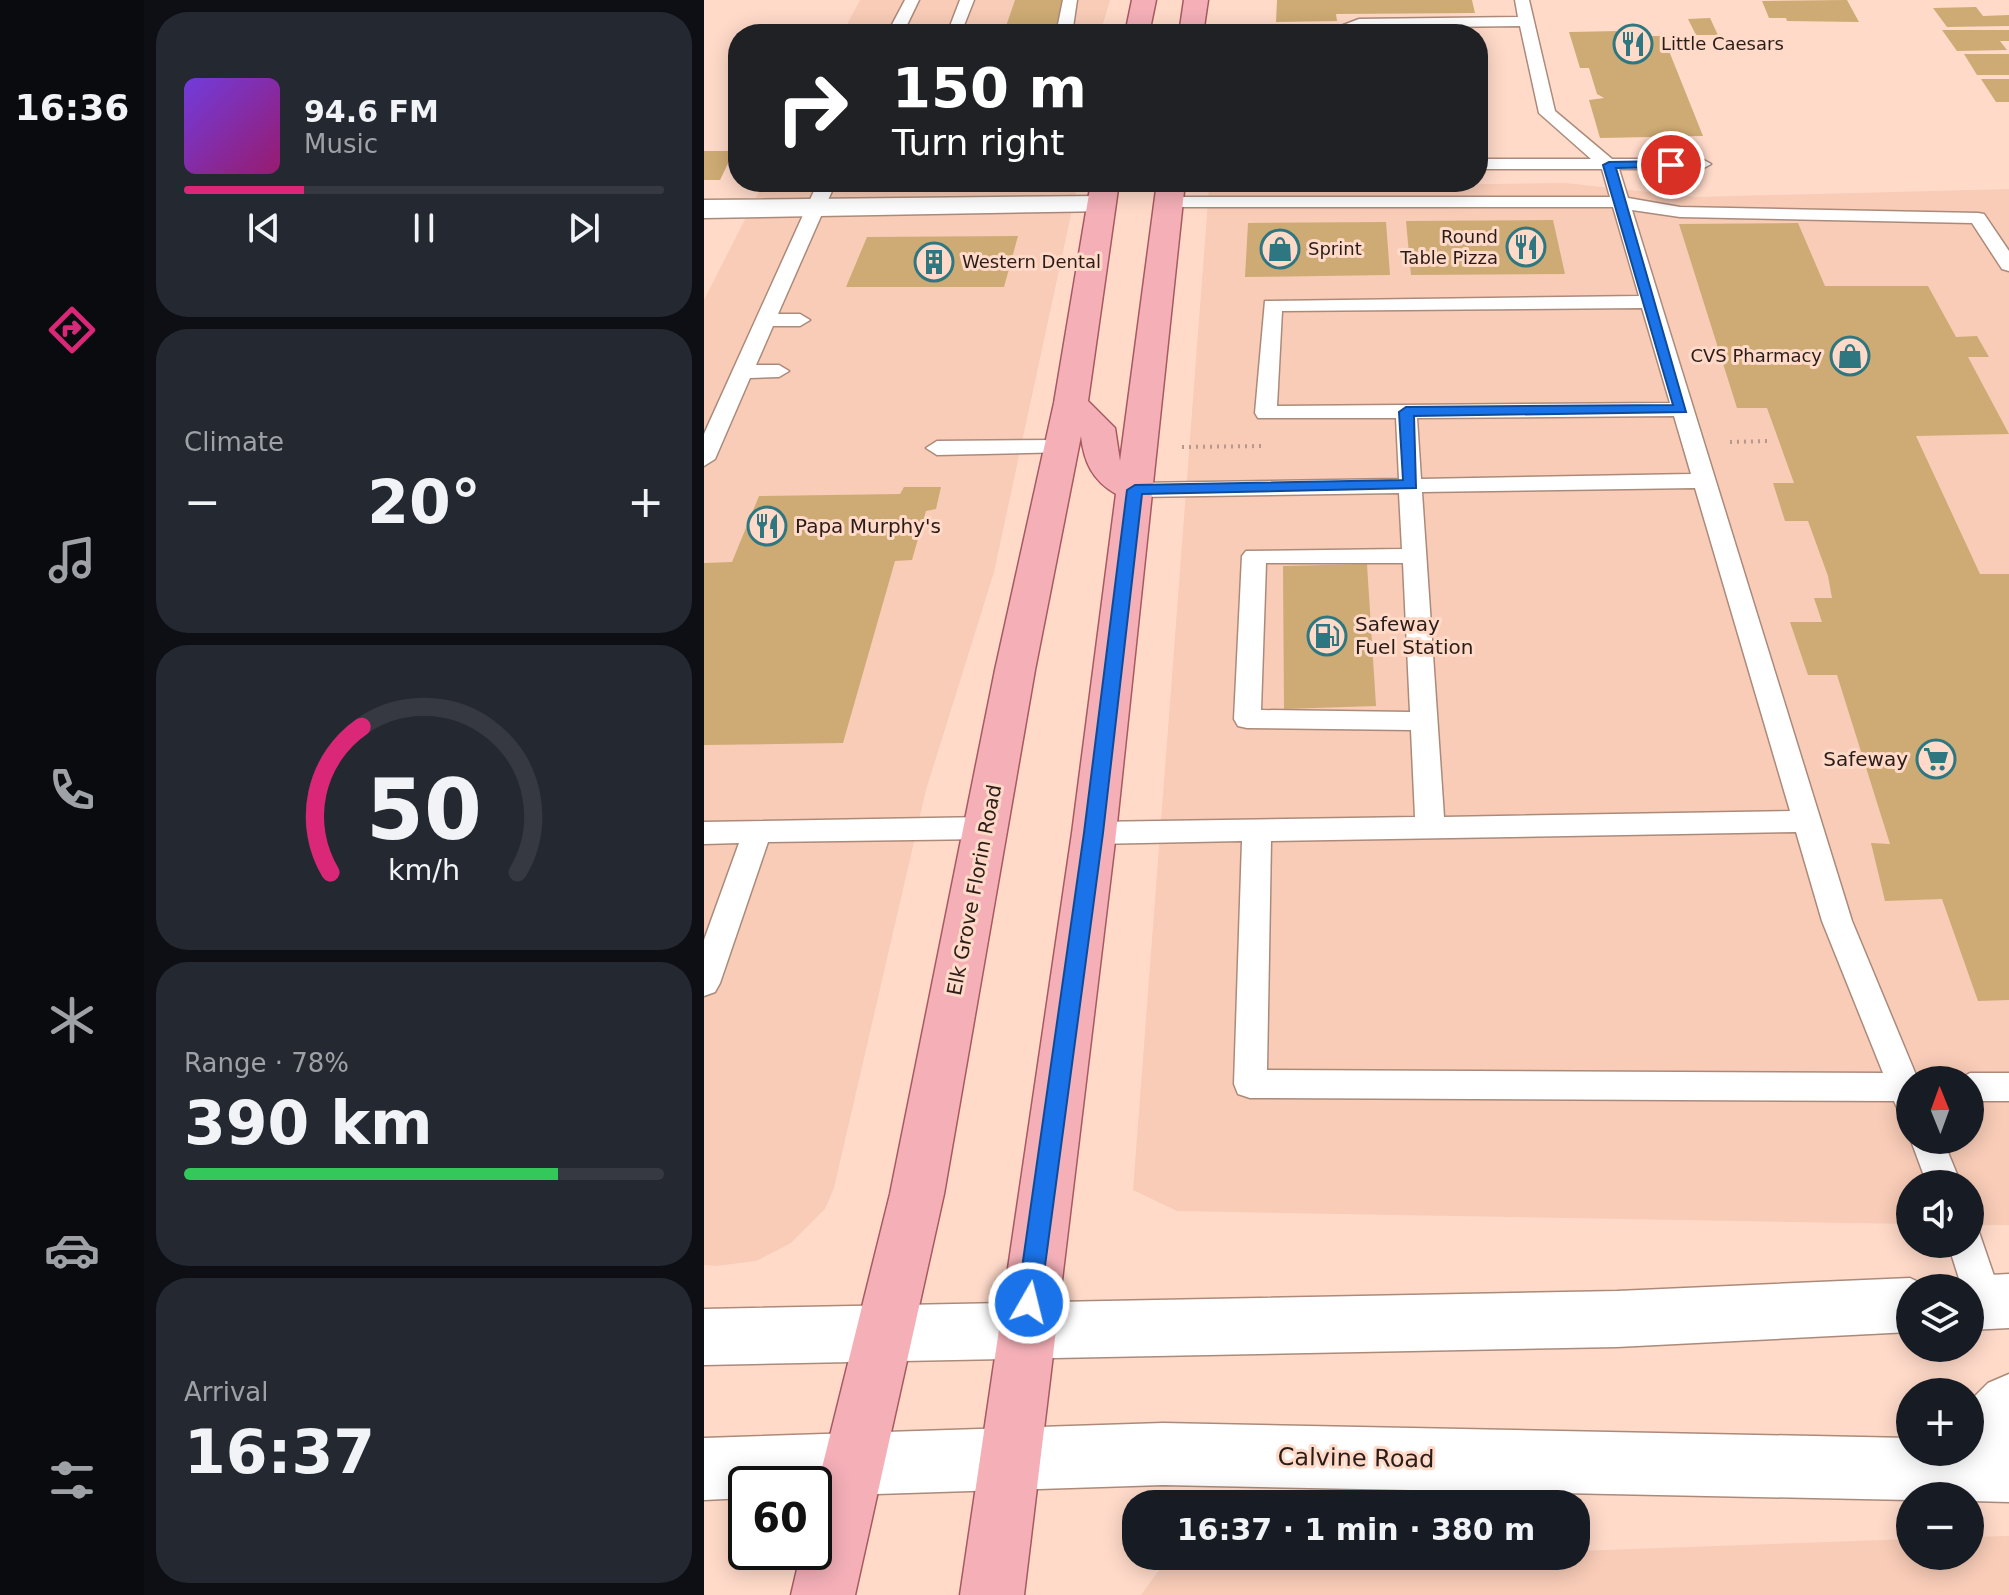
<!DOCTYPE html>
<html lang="en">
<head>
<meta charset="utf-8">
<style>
	body { margin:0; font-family:"DejaVu Sans",sans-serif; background:#242831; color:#f1f3f6; height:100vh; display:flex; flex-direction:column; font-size:30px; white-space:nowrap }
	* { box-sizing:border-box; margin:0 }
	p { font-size:26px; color:#9ea1a6 }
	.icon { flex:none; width:44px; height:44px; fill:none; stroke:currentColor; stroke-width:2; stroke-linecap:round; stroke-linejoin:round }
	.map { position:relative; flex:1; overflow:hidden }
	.side { display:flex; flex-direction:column; gap:12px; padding:12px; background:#0d0f14; width:560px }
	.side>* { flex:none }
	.banner { position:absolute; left:24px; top:24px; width:760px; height:168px; border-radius:32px; box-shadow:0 4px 20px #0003; background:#202124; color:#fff; overflow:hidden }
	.needle { width:52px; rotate:359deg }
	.tools { position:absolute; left:1192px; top:1066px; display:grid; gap:16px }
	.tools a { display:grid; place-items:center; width:88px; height:88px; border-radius:50%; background:#171b24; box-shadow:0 4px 20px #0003; font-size:40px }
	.speed { position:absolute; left:24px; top:1466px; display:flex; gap:16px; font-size:40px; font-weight:700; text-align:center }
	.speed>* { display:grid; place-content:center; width:104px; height:104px; border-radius:50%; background:#171b24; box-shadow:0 4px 20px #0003; line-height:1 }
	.speed .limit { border:4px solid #111; border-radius:12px; background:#fff; color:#111 }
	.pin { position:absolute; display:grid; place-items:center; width:68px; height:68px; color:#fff; margin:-34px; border:4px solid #fff; border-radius:50%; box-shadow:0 2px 8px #0007 }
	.me { position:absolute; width:88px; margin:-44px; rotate:8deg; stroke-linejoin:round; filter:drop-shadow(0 0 6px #0008) }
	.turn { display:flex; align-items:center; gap:28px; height:168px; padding:0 32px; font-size:36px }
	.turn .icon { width:104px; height:104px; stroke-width:2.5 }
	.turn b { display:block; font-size:56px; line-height:68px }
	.big { font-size:60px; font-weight:700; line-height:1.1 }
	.side .widget { flex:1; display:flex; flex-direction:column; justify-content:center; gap:12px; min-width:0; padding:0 28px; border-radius:32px; background:#242831 }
	.side .dial { align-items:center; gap:0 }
	.dial svg { height:208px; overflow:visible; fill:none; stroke:#363941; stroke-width:7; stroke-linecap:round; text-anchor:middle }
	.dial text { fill:#f1f3f6; stroke:none }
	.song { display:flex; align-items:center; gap:24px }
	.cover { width:96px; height:96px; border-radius:12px; background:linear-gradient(135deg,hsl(260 70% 55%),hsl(320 70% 35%)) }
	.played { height:8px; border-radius:4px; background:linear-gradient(90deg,#db2777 25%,#363941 25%) }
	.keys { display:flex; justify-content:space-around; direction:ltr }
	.heat { display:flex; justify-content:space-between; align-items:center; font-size:44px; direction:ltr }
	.charge { height:12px; border-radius:6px; background:linear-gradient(90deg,#34c759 78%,#363941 0) }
	.trip { position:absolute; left:418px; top:1490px; width:468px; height:80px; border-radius:32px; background:#171b24; box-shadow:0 4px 20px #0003; font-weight:700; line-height:80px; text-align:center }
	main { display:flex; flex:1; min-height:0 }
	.menu { display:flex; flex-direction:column; width:144px; justify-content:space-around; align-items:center; background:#090b0e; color:#9ea1a6 }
	.menu .icon { width:56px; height:56px }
	.menu .selected { color:#db2777 }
	.menu b { font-size:36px; color:#f1f3f6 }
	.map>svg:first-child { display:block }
	.built { fill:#f8ccb7; fill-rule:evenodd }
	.building { fill:#ceab74 }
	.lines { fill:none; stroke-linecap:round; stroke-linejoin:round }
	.service-casing { stroke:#ac8a7a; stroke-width:3 }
	.minor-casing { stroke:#ac8a7a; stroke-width:3 }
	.secondary-casing { stroke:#ac8a7a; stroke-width:3 }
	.primary-casing { stroke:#a85960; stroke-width:3 }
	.path { stroke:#b6998c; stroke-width:4; stroke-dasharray:2 5; stroke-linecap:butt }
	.service { fill:#fff; fill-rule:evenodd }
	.minor { fill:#fff; fill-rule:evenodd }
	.secondary { fill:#fff; fill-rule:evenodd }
	.primary { fill:#f4afb7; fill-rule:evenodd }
	.route { fill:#1a73e8; stroke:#114b97; stroke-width:2 }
	.labels { text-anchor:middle; stroke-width:6; stroke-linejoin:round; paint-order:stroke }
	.far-poi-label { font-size:18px; fill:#2a1d17; stroke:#ffdac9; text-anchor:start }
	.poi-label { font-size:20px; fill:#2a1d17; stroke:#ffdac9; text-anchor:start }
	.street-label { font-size:20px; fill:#2a1d17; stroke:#ffdac9 }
	.near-street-label { font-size:24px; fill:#2a1d17; stroke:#ffdac9 }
</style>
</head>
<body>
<main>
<nav class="menu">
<b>16:36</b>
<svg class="icon selected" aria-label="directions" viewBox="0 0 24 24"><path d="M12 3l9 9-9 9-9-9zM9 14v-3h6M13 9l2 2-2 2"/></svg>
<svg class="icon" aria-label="music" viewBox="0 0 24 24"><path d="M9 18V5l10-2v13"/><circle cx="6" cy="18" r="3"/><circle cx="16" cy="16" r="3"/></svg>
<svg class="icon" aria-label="phone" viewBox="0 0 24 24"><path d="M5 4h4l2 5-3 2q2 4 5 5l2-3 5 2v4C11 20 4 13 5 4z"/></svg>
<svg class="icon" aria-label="climate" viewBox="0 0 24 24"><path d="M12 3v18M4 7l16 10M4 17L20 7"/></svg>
<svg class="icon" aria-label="car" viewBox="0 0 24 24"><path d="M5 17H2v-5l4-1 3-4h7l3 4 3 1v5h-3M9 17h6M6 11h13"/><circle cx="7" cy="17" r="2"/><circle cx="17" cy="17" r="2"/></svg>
<svg class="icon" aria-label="filters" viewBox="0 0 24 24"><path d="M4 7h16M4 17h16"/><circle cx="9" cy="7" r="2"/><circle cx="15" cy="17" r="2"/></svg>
</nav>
<section class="side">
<div class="widget">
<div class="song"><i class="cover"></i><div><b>94.6 FM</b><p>Music</p></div></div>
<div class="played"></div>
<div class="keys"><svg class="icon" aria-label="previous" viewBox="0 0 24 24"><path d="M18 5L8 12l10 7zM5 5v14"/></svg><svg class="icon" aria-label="pause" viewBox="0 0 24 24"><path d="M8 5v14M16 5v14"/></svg><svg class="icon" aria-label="next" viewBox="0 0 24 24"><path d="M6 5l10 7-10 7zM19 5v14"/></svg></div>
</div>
<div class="widget"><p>Climate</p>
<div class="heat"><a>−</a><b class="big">20°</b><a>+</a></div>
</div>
<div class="widget dial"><svg viewBox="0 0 100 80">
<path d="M14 69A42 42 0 1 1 86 69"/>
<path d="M14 69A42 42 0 0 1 26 13" stroke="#db2777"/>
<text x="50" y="56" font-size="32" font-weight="700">50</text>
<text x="50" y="72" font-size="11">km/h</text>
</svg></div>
<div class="widget"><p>Range · 78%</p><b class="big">390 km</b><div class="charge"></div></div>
<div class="widget"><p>Arrival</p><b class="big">16:37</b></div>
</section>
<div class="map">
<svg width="1305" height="1595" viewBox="0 0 1305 1595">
	<rect width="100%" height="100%" fill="#ffdac9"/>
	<g class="built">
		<polygon points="156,0 406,0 396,34 138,34"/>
		<polygon points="60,182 374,182 290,572 222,790 130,1188 121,1209 87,1243 52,1261 12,1266 0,1265 0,300"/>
		<path d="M 861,183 L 991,197 L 1305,189 L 1305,1225 L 1266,1225 L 1266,1184 L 1206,1184 L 1206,1224 L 473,1211 L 429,1190 L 505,188 ZM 1206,1080 L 1266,1080 L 1266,1140 L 1206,1140 Z"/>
		<polygon points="1305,1536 1305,1595 437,1595 458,1566 745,1556 872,1556 872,1551 1206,1539 1206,1556 1266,1556 1266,1537"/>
	</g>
	<g class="building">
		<polygon points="311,0 360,0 351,34 300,32"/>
		<polygon points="573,0 768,0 771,13 632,14 633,21 572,22"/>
		<polygon points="1143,0 1155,22 1083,21 1082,18 1065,18 1058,1"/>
		<polygon points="1272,7 1279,16 1305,15 1305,26 1243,27 1229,8"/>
		<polygon points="1006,18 1014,35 992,35 984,19"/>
		<polygon points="1238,30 1305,30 1305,41 1296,41 1303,50 1253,51"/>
		<polygon points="915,31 917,36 959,36 999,136 896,138 885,100 900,98 893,94 885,68 876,68 865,32"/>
		<polygon points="1260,54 1305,54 1305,75 1273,75"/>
		<polygon points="1277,79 1305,79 1305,102 1292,102"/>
		<polygon points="0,151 30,151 16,180 0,180"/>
		<polygon points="849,220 861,274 707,275 702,221"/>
		<polygon points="682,222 686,275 541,277 544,223"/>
		<polygon points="1094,223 1121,286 1224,286 1252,337 1273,336 1285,357 1264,357 1305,434 1212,436 1276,574 1305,574 1305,1000 1274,1001 1238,899 1181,901 1167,843 1186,844 1133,675 1104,675 1086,622 1118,622 1110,598 1128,598 1124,576 1104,521 1081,521 1069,483 1090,483 1063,408 1033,408 975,224"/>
		<polygon points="314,236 300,287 142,287 163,237"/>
		<polygon points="200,487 237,487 232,509 222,511 208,560 191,561 139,743 0,745 0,563 28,562 55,496 196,494"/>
		<polygon points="663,564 672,706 580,709 579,566"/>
	</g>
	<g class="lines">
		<defs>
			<g id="service">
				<polygon points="201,0 215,0 202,27 246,26 256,0 270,0 257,33 183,34"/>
				<polygon points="359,0 373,0 368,34 352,34"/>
				<path d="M 811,0 L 825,0 L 851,111 L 908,159 L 998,159 L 1007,164 L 998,169 L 915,169 L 924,198 L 976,207 L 1274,213 L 1280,214 L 1305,251 L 1305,271 L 1298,269 L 1268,223 L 976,217 L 928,210 L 1148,921 L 1212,1075 L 1219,1080 L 1206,1080 L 1206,1114 L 1194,1110 L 1190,1101 L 546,1098 L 534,1094 L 530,1084 L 538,841 L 390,844 L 380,841 L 376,833 L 380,825 L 390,822 L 711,817 L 707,730 L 543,728 L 534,726 L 530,719 L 538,556 L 542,551 L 698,549 L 695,493 L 431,497 L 420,490 L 431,483 L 695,479 L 692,418 L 554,418 L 551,413 L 561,301 L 935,296 L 909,207 L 465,207 L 456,202 L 465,197 L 906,197 L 898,169 L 774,169 L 774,159 L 887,159 L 835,113 L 816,26 L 656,28 L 639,34 L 616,34 L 655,19 L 814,17 ZM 938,308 L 966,403 L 573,406 L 578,311 ZM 970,416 L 987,474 L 717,479 L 713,418 ZM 991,488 L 1086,811 L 740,817 L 718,492 ZM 562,563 L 699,563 L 706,712 L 557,710 ZM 1092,832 L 1118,921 L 1179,1073 L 563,1070 L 567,841 Z"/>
				<polygon points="114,182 132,182 74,314 96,314 106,320 96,326 69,326 52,365 75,365 85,371 75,377 46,378 11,459 0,466 0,434"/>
				<polygon points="357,440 368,447 365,452 233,455 222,448 233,441"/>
				<polygon points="282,817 292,820 296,828 292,836 282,839 64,842 16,983 11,992 0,996 0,940 35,843 0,844 0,822"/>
				<polygon points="1266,1073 1305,1073 1305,1101 1266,1101 1266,1080 1253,1080"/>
				<polygon points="1206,1138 1239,1140 1257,1184 1223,1184"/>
				<polygon points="1266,1229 1275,1232 1299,1302 1294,1314 1281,1319 1268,1314 1266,1288 1258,1288 1244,1244 1266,1244"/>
			</g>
			<polygon id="minor" points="396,196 406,199 410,205 406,211 0,218 0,200"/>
			<g id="secondary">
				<polygon points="1305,1274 1305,1328 1266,1330 1266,1288 1244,1288 1246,1284 1266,1276"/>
				<polygon points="1206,1278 1227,1288 1206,1288 1206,1332 913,1347 0,1365 0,1309 913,1291"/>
				<polygon points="1305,1374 1305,1502 1266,1501 1266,1496 1206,1496 1206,1500 459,1485 110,1496 110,1484 42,1484 42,1498 0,1500 0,1438 459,1423 1206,1438 1206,1452 1266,1452 1266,1401 1284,1383"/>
			</g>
			<g id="primary">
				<polygon points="428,0 452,0 445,34 421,34"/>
				<polygon points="480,0 504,0 499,34 475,34"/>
				<path d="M 387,182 L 415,182 L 384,401 L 411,428 L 416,461 L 453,182 L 481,182 L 412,833 L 320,1595 L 256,1595 L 368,833 L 412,494 C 388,480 380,462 377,436 L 331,670 L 240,1194 L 151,1595 L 87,1595 L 97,1552 L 110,1552 L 110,1500 L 186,1194 L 291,670 L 350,403 Z"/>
			</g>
		</defs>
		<use href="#service" class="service-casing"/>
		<use href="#minor" class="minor-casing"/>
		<use href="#secondary" class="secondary-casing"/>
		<use href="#primary" class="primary-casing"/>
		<g class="path">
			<polyline points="1026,442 1065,441"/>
			<polyline points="478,447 560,446"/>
		</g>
		<use href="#service" class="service"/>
		<use href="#minor" class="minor"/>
		<use href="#secondary" class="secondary"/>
		<use href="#primary" class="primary"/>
	</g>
	<polygon class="route" points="967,161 971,167 912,168 982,412 710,416 712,488 438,494 399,833 336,1303 333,1311 325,1314 316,1311 313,1303 380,833 423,490 431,485 699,480 695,412 702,407 969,405 899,165 905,162"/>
	<defs>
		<symbol id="restaurant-ring" viewBox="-11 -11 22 22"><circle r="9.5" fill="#ffdac9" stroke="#2f7780" stroke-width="1.5"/><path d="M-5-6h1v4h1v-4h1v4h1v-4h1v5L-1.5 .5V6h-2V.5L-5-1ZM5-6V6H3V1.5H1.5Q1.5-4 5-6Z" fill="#2f7780"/></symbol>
		<symbol id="shop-ring" viewBox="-11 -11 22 22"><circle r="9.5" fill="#ffdac9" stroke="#2f7780" stroke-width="1.5"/><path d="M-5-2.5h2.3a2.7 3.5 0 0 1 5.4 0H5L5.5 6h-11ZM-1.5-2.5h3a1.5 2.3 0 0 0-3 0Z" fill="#2f7780"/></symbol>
		<symbol id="building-ring" viewBox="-11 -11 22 22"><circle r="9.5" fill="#ffdac9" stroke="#2f7780" stroke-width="1.5"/><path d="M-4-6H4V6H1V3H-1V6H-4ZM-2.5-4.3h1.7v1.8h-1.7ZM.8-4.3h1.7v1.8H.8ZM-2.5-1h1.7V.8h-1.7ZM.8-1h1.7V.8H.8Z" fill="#2f7780"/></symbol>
		<symbol id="fuel-ring" viewBox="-11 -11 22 22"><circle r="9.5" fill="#ffdac9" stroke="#2f7780" stroke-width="1.5"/><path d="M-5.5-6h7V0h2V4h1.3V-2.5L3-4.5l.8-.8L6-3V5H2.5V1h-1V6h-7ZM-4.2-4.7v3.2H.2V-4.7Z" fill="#2f7780"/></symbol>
		<symbol id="supermarket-ring" viewBox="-11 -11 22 22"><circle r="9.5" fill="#ffdac9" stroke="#2f7780" stroke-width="1.5"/><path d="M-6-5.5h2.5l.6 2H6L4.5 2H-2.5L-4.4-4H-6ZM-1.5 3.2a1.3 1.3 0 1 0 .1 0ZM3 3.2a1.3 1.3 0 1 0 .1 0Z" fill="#2f7780"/></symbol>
	</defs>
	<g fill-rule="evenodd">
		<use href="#restaurant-ring" x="907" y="22" width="44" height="44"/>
		<use href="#restaurant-ring" x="800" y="225" width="44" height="44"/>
		<use href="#shop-ring" x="554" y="227" width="44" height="44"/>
		<use href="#building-ring" x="208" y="240" width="44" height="44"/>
		<use href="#shop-ring" x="1124" y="334" width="44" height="44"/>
		<use href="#restaurant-ring" x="41" y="504" width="44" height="44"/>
		<use href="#fuel-ring" x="601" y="614" width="44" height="44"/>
		<use href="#supermarket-ring" x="1210" y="737" width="44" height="44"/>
	</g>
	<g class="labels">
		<g class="far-poi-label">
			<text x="957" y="50">Little Caesars</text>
			<text x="794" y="243" text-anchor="end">Round<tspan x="794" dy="21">Table Pizza</tspan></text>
			<text x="604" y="255">Sprint</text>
			<text x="258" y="268">Western Dental</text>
			<text x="1118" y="362" text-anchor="end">CVS Pharmacy</text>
		</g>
		<g class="poi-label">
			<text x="91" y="533">Papa Murphy's</text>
			<text x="651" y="631">Safeway<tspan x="651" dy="23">Fuel Station</tspan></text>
			<text x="1204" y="766" text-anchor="end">Safeway</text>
		</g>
		<g class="street-label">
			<text transform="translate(270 890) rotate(-79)" y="7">Elk Grove Florin Road</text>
		</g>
		<g class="near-street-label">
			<text transform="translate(652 1458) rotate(1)" y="8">Calvine Road</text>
		</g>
	</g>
</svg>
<div class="tools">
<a><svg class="needle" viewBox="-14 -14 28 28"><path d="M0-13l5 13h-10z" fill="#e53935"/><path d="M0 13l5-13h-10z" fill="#9ea1a6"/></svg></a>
<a><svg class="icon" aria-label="sound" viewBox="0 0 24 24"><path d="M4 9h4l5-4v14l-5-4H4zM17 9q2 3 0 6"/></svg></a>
<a><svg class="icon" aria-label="layers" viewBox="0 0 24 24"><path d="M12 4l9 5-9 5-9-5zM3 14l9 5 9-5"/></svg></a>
<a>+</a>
<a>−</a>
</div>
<div class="speed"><div class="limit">60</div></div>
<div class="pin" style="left:967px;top:165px;background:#d93025"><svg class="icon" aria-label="arrive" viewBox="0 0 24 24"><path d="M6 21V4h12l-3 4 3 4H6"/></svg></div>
<svg class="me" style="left:325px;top:1303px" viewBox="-20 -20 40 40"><circle r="17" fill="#1a73e8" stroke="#fff" stroke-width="3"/><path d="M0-11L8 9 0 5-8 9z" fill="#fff"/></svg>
<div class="trip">16:37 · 1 min · 380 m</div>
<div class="banner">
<div class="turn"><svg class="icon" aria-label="right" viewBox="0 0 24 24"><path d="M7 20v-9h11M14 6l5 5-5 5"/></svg><div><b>150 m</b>Turn right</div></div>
</div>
</div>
</main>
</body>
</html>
